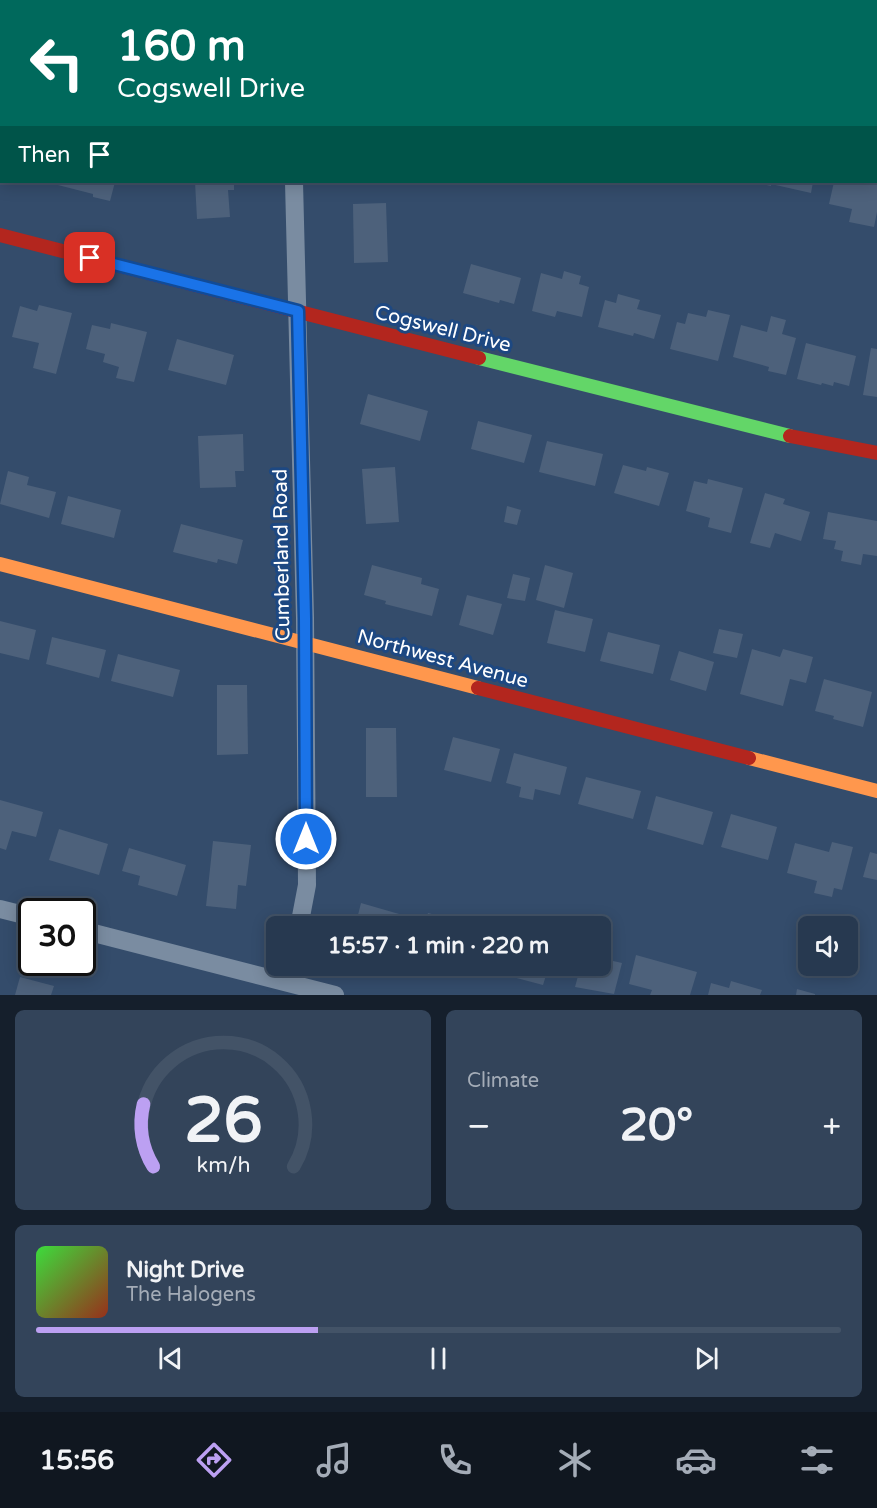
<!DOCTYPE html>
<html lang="en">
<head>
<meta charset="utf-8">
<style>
	body { margin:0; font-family:"Varela Round",sans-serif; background:#33445a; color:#f1f3f6; height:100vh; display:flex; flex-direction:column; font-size:22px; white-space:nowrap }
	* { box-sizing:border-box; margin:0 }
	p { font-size:20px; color:#a4acb7 }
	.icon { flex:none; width:33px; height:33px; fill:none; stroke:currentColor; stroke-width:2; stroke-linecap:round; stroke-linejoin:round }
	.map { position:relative; height:995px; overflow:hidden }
	.drawer { display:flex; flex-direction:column; gap:15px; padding:15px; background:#151f2c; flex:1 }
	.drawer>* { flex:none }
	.guide { position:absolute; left:0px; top:0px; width:878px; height:183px; box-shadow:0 3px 15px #0003,0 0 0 2px #435367; background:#00695c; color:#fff; overflow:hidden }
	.fabs { position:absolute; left:798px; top:916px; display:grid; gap:12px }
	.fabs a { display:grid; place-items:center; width:60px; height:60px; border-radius:9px; background:#273950; box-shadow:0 3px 15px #0003,0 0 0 2px #435367; font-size:30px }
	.speed { position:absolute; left:18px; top:898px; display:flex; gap:12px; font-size:30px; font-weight:700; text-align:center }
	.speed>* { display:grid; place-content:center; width:78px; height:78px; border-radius:50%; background:#273950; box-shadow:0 3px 15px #0003,0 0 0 2px #435367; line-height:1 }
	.speed .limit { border:3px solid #111; border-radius:9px; background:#fff; color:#111 }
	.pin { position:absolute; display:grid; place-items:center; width:51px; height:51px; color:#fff; margin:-26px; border-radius:12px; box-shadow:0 3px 9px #0006 }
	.me { position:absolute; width:66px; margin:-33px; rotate:0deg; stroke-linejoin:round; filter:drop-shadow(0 0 4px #0008) }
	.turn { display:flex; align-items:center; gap:21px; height:126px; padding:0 18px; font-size:27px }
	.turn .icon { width:78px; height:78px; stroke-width:2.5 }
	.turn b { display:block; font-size:42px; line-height:51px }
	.then { display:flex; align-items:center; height:57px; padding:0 18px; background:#0003; gap:12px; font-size:22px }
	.big { font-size:45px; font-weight:700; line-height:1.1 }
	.drawer .widget { flex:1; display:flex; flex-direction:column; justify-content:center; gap:9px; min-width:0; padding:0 21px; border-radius:9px; background:#33445a }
	.drawer .dial { align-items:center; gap:0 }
	.dial svg { height:156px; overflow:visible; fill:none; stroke:#435367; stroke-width:7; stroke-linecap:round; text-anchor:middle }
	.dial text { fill:#f1f3f6; stroke:none }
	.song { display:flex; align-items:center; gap:18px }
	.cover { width:72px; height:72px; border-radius:9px; background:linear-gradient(135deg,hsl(120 70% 55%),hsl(10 70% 35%)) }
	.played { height:6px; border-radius:3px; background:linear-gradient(90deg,#bca0f2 35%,#435367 35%) }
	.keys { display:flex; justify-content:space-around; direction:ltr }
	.heat { display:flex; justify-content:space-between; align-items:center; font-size:33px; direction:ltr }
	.drawer .tiles { flex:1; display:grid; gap:15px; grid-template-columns:1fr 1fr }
	.widget:last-child { grid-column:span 2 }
	.trip { position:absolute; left:266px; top:916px; width:345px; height:60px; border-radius:9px; background:#273950; box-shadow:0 3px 15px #0003,0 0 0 2px #435367; font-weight:700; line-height:60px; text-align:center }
	.tab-bar { display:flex; height:96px; justify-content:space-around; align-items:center; background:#101720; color:#a4acb7 }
	.tab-bar .icon { width:42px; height:42px }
	.tab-bar .current { color:#bca0f2 }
	.tab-bar b { font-size:27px; color:#f1f3f6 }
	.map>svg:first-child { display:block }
	.building { fill:#4d617b }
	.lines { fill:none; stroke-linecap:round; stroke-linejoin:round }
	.path { stroke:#7a8ca1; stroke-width:4; stroke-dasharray:3 4.5; stroke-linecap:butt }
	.street { stroke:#7a8ca1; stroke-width:18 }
	.fast { stroke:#63d668; stroke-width:14 }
	.slow { stroke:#ff974d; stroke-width:14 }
	.jam { stroke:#b3261e; stroke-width:14 }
	.route-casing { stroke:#114b97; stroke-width:15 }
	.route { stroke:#1a73e8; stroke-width:10 }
	.labels { text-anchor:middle; stroke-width:6; stroke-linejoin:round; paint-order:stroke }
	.street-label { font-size:20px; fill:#fff; stroke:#1d4882 }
</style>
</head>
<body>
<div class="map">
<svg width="877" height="995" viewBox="0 0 877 995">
	<rect width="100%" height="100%" fill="#344c6b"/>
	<g class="building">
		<polygon points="55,182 115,182 110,201 93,197 93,194 54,184"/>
		<polygon points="195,182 234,182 234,190 228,190 230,217 197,219"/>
		<polygon points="754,182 813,182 811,193 771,184 771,186"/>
		<polygon points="834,182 877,182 877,212 874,227 849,222 852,209 829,204"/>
		<polygon points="386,203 388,262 354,263 353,204"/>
		<polygon points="471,264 521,278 514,304 500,300 499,303 463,293"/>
		<polygon points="564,271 581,276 579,284 589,287 582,317 557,311 555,317 532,311 541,273 562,279"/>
		<polygon points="618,294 640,300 637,309 661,315 654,339 634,333 633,336 598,327 605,300 616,303"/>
		<polygon points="39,305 72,313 56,374 33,368 39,343 12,337 20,306 37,311"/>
		<polygon points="708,310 730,315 718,361 670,349 677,322 685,324 688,313 706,317"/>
		<polygon points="771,316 786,320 782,334 796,338 786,375 768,371 769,367 733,357 741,325 767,332"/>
		<polygon points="111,323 147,332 134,382 116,378 119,367 103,362 105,354 86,349 92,325 110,329"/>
		<polygon points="177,339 234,355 226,385 168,370"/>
		<polygon points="806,343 856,356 849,386 834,382 833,386 822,383 821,385 797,379"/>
		<polygon points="871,348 877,349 877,397 863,395"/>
		<polygon points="368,394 428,411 420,441 360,424"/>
		<polygon points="478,421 532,435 524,463 471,449"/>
		<polygon points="243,434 244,471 235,471 236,487 200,488 198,436"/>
		<polygon points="547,441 603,454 595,486 539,472"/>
		<polygon points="623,465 646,471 647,467 669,473 659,506 614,493"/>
		<polygon points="395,467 399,522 366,524 362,469"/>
		<polygon points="8,471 29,477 27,485 56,492 49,518 0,504"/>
		<polygon points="708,479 743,488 731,533 708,527 710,518 686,511 694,481 707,484"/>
		<polygon points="765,493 785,499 783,504 810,512 801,541 775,533 770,548 750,543"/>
		<polygon points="68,496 121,510 114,538 61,524"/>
		<polygon points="507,506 521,510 517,525 504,522"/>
		<polygon points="828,512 877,521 877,556 863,554 861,565 841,561 843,551 834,549 836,541 823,539"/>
		<polygon points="181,524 243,540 237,564 218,559 217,563 173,552"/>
		<polygon points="372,565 422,578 421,584 439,589 432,616 385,604 386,601 364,595"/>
		<polygon points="545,565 573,573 564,608 536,600"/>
		<polygon points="513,574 530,578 525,601 507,598"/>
		<polygon points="467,595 502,604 493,635 459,625"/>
		<polygon points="555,610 593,619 585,652 547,643"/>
		<polygon points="0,621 36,630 29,660 0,653"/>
		<polygon points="719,629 743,634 737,658 713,653"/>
		<polygon points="608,632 660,645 653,674 600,661"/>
		<polygon points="52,637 106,650 99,678 46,664"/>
		<polygon points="752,649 780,657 783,649 813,657 806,683 790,679 783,706 740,694"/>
		<polygon points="679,651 714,662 706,691 670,680"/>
		<polygon points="118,654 180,670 173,697 111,681"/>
		<polygon points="824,679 872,692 863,727 833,719 834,716 815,711"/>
		<polygon points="217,685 247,685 248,754 217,755"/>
		<polygon points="366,728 396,728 397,797 366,797"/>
		<polygon points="453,737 500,749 491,782 444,770"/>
		<polygon points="514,753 567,767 560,795 535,789 533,800 519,797 521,787 506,783"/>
		<polygon points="586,777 641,791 633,819 578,804"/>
		<polygon points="656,796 713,812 703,845 647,829"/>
		<polygon points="0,800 43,812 36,837 12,831 6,850 0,848"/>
		<polygon points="731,814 777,827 768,860 721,847"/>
		<polygon points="59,829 108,844 99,875 49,860"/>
		<polygon points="213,841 251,845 246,886 238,885 236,909 206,906"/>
		<polygon points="832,842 853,847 842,890 834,888 832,897 814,893 817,881 787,873 795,843 829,852"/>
		<polygon points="129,848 186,865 177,896 138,885 140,876 122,871"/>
		<polygon points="870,852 877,854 877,880 863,877"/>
		<polygon points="361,903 406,916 403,927 355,927"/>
		<polygon points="428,913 477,926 477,927 424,927"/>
		<polygon points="636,955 697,972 690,995 650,995 652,990 629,984"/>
		<polygon points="600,958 622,963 614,994 575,987 578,976 561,972 562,966 600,966"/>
		<polygon points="549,966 543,985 505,975 505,970 493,967"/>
		<polygon points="20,977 54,986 51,995 15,995"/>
		<polygon points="731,981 762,990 760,995 708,995 711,983 729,988"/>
		<polygon points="797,989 815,994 815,995 796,995"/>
	</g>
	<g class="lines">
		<polyline class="path" points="567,2 568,0"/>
		<g class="street">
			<polyline points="289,0 289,2"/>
			<polyline points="461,0 467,2"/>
			<polyline points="876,109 877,109"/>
			<polyline points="294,182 305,618 307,885 299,927"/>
			<polyline points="0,909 32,917"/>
			<polyline points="82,930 335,995"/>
		</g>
		<polyline class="fast" points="479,358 790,436"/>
		<g class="slow">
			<polyline points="0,564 478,688"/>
			<polyline points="749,758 877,791"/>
		</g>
		<g class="jam">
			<polyline points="0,235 479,358"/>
			<polyline points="790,436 877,453"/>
			<polyline points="478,688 749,758"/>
		</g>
	</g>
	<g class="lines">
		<defs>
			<polyline id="route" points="90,258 298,311 305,618 306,839"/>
		</defs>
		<use href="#route" class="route-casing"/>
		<use href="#route" class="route"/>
	</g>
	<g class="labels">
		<g class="street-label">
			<text transform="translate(443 328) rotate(14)" y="7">Cogswell Drive</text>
			<text transform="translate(281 555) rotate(-91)" y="7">Cumberland Road</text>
			<text transform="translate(443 658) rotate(15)" y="7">Northwest Avenue</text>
		</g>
	</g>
</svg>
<div class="fabs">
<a><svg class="icon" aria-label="sound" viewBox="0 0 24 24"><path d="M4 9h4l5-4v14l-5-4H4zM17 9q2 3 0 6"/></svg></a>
</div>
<div class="speed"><div class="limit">30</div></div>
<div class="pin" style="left:90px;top:258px;background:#d93025"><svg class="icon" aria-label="arrive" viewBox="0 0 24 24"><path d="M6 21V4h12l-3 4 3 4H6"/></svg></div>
<svg class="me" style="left:306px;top:839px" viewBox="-20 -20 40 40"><circle r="17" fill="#1a73e8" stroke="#fff" stroke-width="3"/><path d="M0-11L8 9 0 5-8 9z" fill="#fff"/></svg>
<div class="trip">15:57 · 1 min · 220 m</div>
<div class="guide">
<div class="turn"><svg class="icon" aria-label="left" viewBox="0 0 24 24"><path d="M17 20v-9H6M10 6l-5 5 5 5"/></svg><div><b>160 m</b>Cogswell Drive</div></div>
<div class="then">Then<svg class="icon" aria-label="arrive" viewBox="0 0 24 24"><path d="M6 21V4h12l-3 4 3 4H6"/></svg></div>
</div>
</div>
<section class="drawer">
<div class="tiles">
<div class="widget dial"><svg viewBox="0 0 100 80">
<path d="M14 69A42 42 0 1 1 86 69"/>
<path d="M14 69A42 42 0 0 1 9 37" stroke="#bca0f2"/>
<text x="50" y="56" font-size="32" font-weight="700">26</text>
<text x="50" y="72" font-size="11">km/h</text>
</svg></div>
<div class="widget"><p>Climate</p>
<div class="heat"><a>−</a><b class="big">20°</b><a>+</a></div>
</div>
<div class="widget">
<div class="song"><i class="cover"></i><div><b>Night Drive</b><p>The Halogens</p></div></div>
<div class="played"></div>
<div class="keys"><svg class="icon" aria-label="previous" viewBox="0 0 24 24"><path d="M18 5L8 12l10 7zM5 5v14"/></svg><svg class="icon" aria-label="pause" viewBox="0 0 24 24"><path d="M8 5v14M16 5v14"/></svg><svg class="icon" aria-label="next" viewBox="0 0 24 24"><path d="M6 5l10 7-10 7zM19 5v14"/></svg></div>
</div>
</div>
</section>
<nav class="tab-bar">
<b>15:56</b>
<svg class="icon current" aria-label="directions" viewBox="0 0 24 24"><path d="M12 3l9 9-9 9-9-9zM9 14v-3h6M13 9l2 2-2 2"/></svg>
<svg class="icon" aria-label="music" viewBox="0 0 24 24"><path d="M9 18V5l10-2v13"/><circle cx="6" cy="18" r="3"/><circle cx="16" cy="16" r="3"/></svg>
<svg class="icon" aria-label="phone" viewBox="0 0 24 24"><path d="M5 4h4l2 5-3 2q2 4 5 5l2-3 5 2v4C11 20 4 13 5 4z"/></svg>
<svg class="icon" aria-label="climate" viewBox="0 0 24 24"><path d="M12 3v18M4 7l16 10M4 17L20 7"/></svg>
<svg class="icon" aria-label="car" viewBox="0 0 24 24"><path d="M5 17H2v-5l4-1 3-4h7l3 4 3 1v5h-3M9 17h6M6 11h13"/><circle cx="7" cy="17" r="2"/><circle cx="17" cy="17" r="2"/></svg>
<svg class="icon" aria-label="filters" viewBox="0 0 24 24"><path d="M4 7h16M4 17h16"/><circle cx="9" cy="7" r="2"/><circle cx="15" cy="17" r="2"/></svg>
</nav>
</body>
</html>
